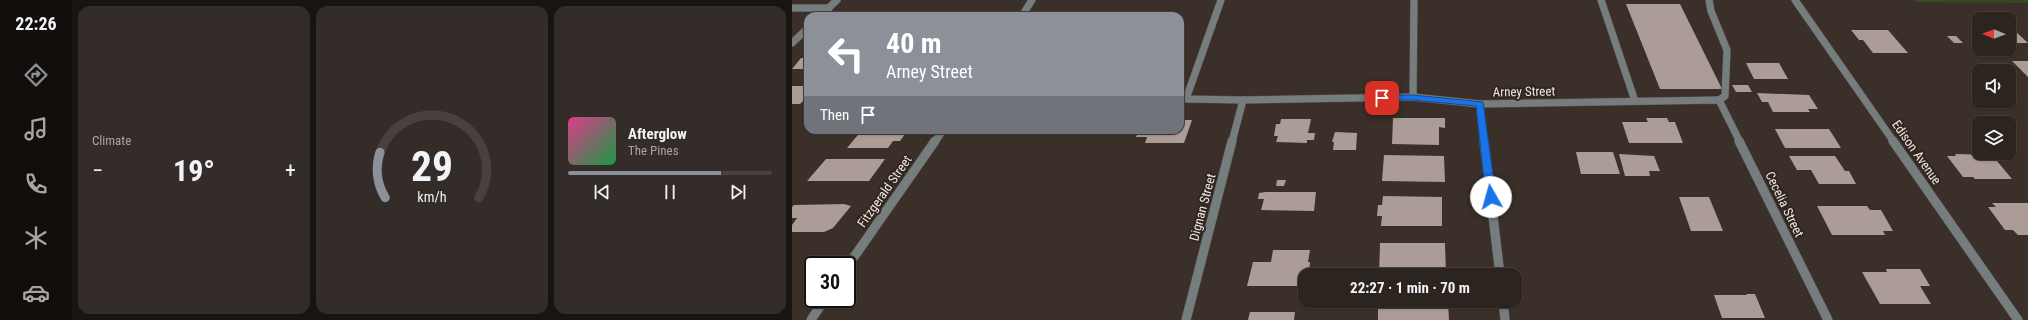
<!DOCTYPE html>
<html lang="en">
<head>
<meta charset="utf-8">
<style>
	body { margin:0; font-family:"Roboto Condensed",sans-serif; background:#342c28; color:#f1f3f6; height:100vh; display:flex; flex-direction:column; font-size:15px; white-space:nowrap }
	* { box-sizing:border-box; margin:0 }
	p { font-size:13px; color:#a6a4a4 }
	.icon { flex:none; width:22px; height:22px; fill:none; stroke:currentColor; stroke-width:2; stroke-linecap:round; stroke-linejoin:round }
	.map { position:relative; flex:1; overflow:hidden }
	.panel { display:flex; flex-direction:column; gap:6px; padding:6px; background:#181411; width:720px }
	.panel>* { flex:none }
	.top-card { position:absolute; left:12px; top:12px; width:380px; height:122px; border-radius:12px; box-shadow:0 1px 3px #0004,0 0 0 1px #48413d; background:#8c9099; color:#fff; overflow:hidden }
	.needle { width:26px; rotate:271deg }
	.controls { position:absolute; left:1180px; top:12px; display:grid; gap:8px }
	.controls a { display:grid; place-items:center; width:44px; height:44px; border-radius:8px; background:#2c241f; box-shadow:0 1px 3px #0004,0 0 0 1px #48413d; font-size:20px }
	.speed { position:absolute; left:12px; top:256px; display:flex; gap:8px; font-size:20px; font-weight:700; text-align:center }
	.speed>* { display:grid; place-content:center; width:52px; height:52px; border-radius:50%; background:#2c241f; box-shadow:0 1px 3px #0004,0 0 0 1px #48413d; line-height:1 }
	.speed .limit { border:2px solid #111; border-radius:6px; background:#fff; color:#111 }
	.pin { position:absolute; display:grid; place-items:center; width:34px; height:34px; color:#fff; margin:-17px; border-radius:8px; box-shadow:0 2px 6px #0006 }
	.me { position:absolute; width:44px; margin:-22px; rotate:353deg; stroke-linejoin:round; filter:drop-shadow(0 0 3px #0008) }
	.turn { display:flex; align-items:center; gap:14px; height:84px; padding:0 16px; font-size:18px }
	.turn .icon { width:52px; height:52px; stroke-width:2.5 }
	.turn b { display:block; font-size:28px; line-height:34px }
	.then { display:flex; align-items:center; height:38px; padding:0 16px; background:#0003; gap:8px; font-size:15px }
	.big { font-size:30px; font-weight:700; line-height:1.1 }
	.panel .widget { flex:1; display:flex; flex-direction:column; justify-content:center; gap:6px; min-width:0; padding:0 14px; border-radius:12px; background:#342c28 }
	.panel .dial { align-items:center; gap:0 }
	.dial svg { height:104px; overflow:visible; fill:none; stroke:#48413d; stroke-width:7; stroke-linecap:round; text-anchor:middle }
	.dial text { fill:#f1f3f6; stroke:none }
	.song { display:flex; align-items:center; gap:12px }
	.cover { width:48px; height:48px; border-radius:6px; background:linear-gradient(135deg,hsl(330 70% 55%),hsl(140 70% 35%)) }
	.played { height:4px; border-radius:2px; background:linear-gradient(90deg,#8c9099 75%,#48413d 75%) }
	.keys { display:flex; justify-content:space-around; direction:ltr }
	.heat { display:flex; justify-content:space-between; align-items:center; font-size:22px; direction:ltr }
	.panel .tiles { flex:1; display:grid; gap:6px; grid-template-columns:repeat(3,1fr) }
	.trip { position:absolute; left:506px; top:268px; width:224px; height:40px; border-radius:12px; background:#2c241f; box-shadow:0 1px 3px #0004,0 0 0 1px #48413d; font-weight:700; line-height:40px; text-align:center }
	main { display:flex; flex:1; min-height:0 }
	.tabs { display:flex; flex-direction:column; width:72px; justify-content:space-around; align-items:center; background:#120e0c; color:#a6a4a4 }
	.tabs .icon { width:28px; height:28px }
	.tabs .active { color:#8c9099 }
	.tabs b { font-size:18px; color:#f1f3f6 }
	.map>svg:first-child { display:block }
	.green { fill:#384820 }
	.building { fill:#ac9c98 }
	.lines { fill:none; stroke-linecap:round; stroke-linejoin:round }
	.service-casing { stroke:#574d47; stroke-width:8 }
	.minor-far1-casing { stroke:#574d47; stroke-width:8 }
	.minor-casing { stroke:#574d47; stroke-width:10 }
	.service { stroke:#767d7f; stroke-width:7 }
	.minor-far1 { stroke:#767d7f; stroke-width:7 }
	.minor { stroke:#767d7f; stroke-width:9 }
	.route { fill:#1a73e8; stroke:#114b97 }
	.labels { text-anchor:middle; stroke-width:4; stroke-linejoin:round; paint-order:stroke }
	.street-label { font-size:13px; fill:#ede6e2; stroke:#30261f }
</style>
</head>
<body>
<main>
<nav class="tabs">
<b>22:26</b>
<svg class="icon active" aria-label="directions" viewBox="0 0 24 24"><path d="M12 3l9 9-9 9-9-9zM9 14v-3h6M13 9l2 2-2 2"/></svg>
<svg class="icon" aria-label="music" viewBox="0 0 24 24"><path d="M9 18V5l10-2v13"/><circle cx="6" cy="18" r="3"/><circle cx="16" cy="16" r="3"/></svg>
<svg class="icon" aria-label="phone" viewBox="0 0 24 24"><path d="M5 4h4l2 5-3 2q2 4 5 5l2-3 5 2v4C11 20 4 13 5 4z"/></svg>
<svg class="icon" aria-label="climate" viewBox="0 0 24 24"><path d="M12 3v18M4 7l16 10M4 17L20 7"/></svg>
<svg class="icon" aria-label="car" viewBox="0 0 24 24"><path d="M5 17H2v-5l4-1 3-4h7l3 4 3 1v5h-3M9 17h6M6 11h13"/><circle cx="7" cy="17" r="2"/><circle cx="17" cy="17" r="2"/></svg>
</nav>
<section class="panel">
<div class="tiles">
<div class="widget"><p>Climate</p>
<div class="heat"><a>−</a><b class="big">19°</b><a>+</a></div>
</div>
<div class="widget dial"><svg viewBox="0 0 100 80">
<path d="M14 69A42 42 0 1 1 86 69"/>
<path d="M14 69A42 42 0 0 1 10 34" stroke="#8c9099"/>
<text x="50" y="56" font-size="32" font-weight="700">29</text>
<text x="50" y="72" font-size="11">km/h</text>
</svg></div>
<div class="widget">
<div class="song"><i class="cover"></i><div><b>Afterglow</b><p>The Pines</p></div></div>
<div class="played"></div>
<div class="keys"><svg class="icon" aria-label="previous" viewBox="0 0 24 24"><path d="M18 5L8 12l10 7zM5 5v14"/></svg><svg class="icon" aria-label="pause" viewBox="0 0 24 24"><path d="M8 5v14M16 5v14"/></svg><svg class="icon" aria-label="next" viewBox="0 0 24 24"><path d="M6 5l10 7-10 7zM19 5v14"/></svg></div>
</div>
</div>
</section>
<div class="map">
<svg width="1236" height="320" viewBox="0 0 1236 320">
	<rect width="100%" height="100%" fill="#3a3029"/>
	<polygon class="green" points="1122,0 1236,0 1236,3 1124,2"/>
	<g class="building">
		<polygon points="834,4 888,4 930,89 868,89"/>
		<polygon points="162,14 197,14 195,16 160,16"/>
		<polygon points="1059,30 1096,30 1116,53 1081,53 1071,40 1067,40"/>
		<polygon points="1217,30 1222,30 1236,43 1217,43"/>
		<polygon points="1155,36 1164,36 1171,43 1162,43"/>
		<polygon points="9,58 16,58 16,69 0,69"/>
		<polygon points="1220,61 1236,61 1236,77"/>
		<polygon points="954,63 987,63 996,79 962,79"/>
		<polygon points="940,85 956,85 960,92 944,92"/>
		<polygon points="0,86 16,86 16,96 8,104 0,104"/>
		<polygon points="965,93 1017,95 1026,109 1016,109 1018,112 981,112 976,102 970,102"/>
		<polygon points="601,118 653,118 653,128 647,127 647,145 600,144"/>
		<polygon points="854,118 875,118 877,122 883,122 891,143 837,143 830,122 856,122"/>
		<polygon points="489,119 519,119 516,133 523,133 522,140 515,140 515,143 484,142 486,136 482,136 484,124 488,124"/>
		<polygon points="388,120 400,120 392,143 353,143 355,137 344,137 347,130 388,130"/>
		<polygon points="983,129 1037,129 1049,148 993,148"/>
		<polygon points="70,130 116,130 108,141 101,141 96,148 55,148"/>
		<polygon points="543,132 565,133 564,150 541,150 542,142 540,142"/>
		<polygon points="784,152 821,152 828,174 789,174"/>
		<polygon points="827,154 862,156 868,171 857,171 858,176 833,176"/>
		<polygon points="1163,154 1200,155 1220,179 1183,179 1181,177 1171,177 1155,156 1164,156"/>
		<polygon points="592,155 652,156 653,182 590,181"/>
		<polygon points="997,156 1043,156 1053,171 1057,171 1064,184 1027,184 1019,170 1005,170"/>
		<polygon points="34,159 93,159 77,181 15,181"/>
		<polygon points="485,180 494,180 492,186 484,186"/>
		<polygon points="474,192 524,192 522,211 469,210 472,199 466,199 467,193"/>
		<polygon points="591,196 650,197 650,226 589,226 590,216 585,216 586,205 590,205"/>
		<polygon points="887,197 917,197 931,231 899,231"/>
		<polygon points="1200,203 1236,203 1236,235 1226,235 1221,230 1213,230 1196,207 1204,207"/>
		<polygon points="52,204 59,206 41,228 32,232 0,232 0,225 5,218 0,218 0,207 2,205"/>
		<polygon points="1025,206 1075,206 1078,210 1089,210 1101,231 1091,231 1093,235 1040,235"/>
		<polygon points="588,243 653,243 654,274 587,275"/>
		<polygon points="481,250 518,250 516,262 518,262 517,275 513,275 513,286 455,286 461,262 479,262"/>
		<polygon points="1094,269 1128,269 1138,286 1128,286 1139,304 1088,304 1070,272 1095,272"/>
		<polygon points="954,294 963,294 973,318 930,318 922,295 955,295"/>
		<polygon points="586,301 656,301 657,320 586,320"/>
		<polygon points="458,312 503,312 502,320 456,320"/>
	</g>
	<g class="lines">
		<defs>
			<g id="service">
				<polyline points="809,0 843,101"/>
				<polyline points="917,0 919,11 935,50 933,96 927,100"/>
				<polyline points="0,8 37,8"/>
			</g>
			<g id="minor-far1">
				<polyline points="429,0 394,99 451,100 621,97 688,104 927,100 948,142"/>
				<polyline points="1003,0 1102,142"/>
				<polyline points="28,16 45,0"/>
				<polyline points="230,16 240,0"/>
				<polyline points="0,43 16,28"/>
				<polyline points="621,97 622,0"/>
				<polyline points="688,104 692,142"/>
				<polyline points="143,142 151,130"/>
				<polyline points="440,142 451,100"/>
			</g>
			<g id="minor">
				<polyline points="692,141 708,275"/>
				<polyline points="947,141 1036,320"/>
				<polyline points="1101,141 1226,320"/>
				<polyline points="55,267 143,141"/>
				<polyline points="711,301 713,320"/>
				<polyline points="19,320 33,299"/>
				<polyline points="394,320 440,141"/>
			</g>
		</defs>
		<use href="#service" class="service-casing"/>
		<use href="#minor-far1" class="minor-far1-casing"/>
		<use href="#minor" class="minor-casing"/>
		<use href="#service" class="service"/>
		<use href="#minor-far1" class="minor-far1"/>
		<use href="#minor" class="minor"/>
	</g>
	<polygon class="route" points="590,95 621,95 691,102 704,197 702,200 695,200 694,197 684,106 621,100 587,100 586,98"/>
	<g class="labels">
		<g class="street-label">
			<text transform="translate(732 91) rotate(-1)" y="5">Arney Street</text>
			<text transform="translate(1125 152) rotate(55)" y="5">Edison Avenue</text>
			<text transform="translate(92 191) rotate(-55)" y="5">Fitzgerald Street</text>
			<text transform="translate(993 204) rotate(64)" y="5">Cecelia Street</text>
			<text transform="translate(410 207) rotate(-75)" y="5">Dignan Street</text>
		</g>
	</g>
</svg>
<div class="controls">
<a><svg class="needle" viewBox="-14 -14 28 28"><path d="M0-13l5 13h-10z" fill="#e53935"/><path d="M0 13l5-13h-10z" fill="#a6a4a4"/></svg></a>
<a><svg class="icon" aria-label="sound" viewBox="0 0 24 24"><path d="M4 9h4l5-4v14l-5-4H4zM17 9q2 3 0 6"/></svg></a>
<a><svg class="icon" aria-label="layers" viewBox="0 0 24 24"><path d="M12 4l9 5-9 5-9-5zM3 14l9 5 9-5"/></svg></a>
</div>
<div class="speed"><div class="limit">30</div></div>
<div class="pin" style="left:590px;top:98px;background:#d93025"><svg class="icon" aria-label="arrive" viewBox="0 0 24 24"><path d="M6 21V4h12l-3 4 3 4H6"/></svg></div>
<svg class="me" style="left:699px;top:197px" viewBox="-20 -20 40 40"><circle r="19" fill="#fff"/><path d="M0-13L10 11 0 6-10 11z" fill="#1a73e8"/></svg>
<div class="trip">22:27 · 1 min · 70 m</div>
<div class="top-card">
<div class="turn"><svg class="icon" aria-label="left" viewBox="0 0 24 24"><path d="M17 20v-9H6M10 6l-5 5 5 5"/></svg><div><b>40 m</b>Arney Street</div></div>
<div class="then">Then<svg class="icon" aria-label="arrive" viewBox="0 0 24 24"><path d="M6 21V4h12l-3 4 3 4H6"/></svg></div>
</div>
</div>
</main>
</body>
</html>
